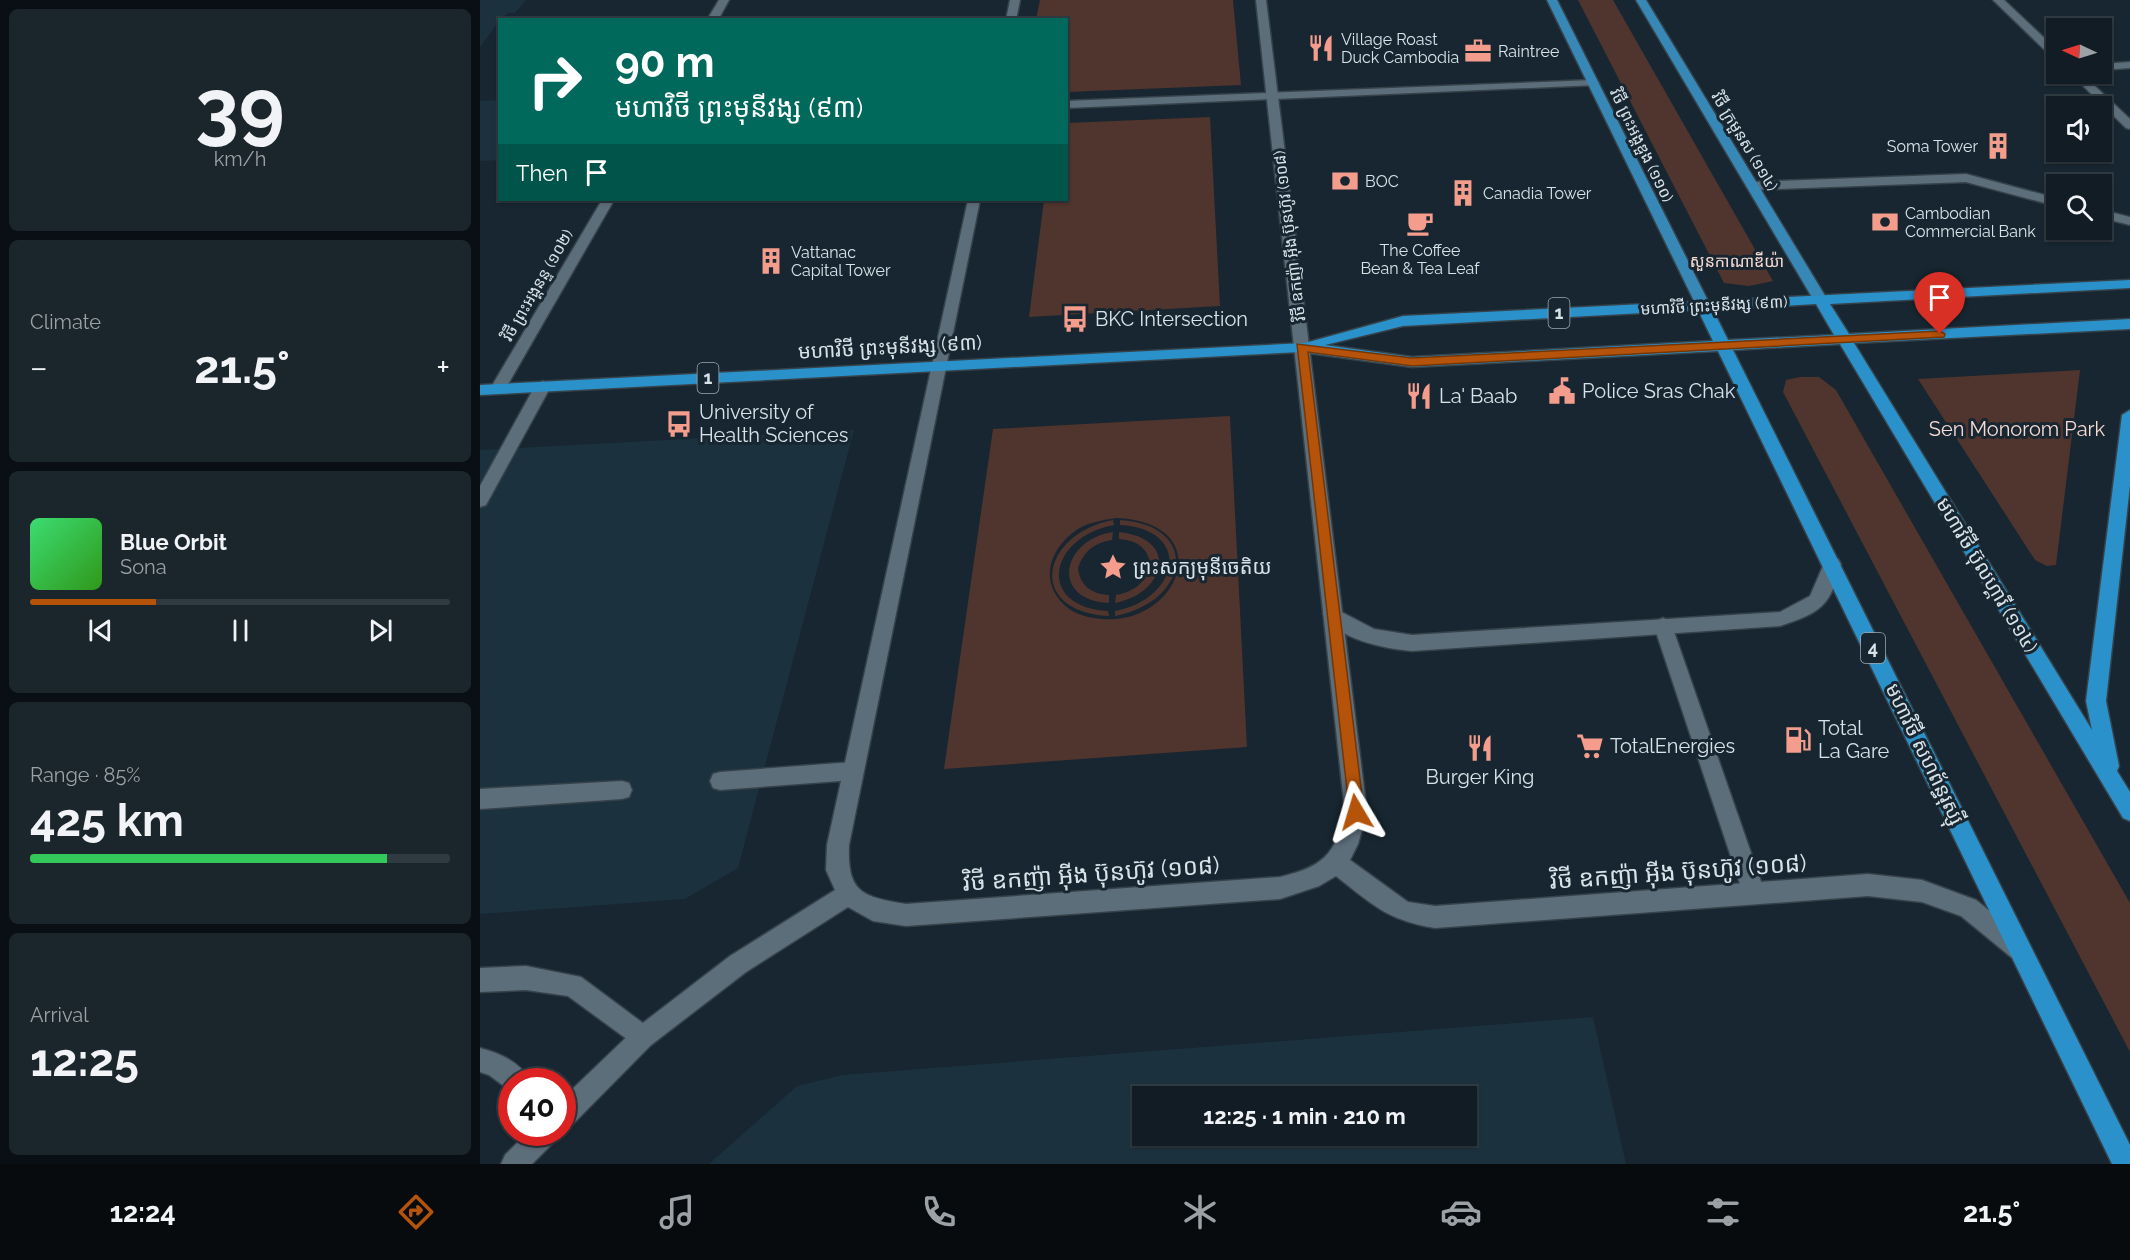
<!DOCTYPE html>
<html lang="en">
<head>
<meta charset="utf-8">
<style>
	body { margin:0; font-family:Raleway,"Noto Sans Khmer",sans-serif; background:#1a252c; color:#f1f3f6; height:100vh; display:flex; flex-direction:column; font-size:22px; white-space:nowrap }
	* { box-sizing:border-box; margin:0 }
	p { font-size:20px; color:#9ca1a6 }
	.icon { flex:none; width:33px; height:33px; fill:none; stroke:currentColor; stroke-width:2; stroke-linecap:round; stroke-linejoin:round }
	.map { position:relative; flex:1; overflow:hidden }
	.side { display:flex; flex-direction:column; gap:9px; padding:9px; background:#090f14; width:480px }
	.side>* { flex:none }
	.banner { position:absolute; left:18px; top:18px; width:570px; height:183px; border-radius:0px; box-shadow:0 2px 4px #0004,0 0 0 2px #303a41; background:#00695c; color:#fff; overflow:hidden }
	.needle { width:39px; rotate:274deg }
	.buttons { position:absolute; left:1566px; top:18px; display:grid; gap:12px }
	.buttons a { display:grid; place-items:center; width:66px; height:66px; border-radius:0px; background:#111c24; box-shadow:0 2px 4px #0004,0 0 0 2px #303a41; font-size:30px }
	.speed { position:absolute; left:18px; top:1068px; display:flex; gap:12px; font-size:30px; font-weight:700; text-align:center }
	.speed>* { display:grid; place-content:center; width:78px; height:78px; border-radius:50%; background:#111c24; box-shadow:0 2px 4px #0004,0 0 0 2px #303a41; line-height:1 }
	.speed .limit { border:9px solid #d22; background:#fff; color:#111 }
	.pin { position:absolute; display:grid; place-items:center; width:51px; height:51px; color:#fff; margin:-62px -26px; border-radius:50% 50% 50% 0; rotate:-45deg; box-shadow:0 0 6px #0007 }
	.pin .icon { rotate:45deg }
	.me { position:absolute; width:66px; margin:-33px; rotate:353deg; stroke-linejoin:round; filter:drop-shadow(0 0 4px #0008) }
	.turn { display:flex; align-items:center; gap:21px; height:126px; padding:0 18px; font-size:27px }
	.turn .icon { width:78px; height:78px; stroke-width:2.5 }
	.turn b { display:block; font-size:42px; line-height:51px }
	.then { display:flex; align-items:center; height:57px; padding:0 18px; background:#0003; gap:12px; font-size:22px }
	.big { font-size:45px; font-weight:700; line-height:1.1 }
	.side .widget { flex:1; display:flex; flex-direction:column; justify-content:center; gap:9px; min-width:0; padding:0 21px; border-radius:9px; background:#1a252c }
	.side .dial { align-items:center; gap:0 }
	.dial b { font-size:78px; line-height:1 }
	.song { display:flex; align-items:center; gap:18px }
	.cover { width:72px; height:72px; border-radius:9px; background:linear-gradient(135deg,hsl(140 70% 55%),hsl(110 70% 35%)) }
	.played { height:6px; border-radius:3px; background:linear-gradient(90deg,#b45309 30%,#303a41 30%) }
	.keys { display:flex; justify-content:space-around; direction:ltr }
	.heat { display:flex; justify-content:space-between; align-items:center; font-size:33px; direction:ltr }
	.charge { height:9px; border-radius:4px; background:linear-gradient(90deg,#34c759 85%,#303a41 0) }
	.trip { position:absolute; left:652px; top:1086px; width:345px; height:60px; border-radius:0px; background:#111c24; box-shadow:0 2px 4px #0004,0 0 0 2px #303a41; font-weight:700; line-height:60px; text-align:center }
	.tab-bar { display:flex; height:96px; justify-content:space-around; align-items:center; background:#070b0e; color:#9ca1a6 }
	.tab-bar .icon { width:42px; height:42px }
	.tab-bar .current { color:#b45309 }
	.tab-bar b { font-size:27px; color:#f1f3f6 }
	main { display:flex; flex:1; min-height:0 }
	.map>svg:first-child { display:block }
	.built { fill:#1c313e; fill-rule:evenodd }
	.green { fill:#50342e; fill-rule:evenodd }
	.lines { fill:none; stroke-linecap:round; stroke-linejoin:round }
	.service-casing { stroke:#36424a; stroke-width:3 }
	.minor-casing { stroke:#36424a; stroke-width:3 }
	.tertiary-casing { stroke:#36424a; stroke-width:3 }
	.primary-casing { stroke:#36424a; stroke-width:3 }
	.trunk-casing { stroke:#36424a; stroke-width:3 }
	.service { fill:#5d6e7b; fill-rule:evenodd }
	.minor { fill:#5d6e7b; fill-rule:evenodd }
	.tertiary { fill:#5d6e7b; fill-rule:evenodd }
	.primary { fill:#3788b6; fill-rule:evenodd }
	.trunk { fill:#2a91ca; fill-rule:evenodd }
	.route { fill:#b45309; stroke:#753606; stroke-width:1.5 }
	.labels { text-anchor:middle; stroke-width:6; stroke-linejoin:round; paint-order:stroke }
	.far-poi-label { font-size:16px; fill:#d8e2e9; stroke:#172630; text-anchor:start }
	.far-street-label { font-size:16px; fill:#d8e2e9; stroke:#172630 }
	.far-park-label { font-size:16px; fill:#f6dad4; stroke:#172630 }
	.shield { fill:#172630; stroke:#9eaab2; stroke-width:1.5 }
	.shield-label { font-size:18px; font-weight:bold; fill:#d8e2e9 }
	.poi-label { font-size:20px; fill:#d8e2e9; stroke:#172630; text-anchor:start }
	.street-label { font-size:20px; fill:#d8e2e9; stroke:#172630 }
	.park-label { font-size:20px; fill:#f6dad4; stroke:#172630 }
	.near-street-label { font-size:24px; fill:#d8e2e9; stroke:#172630 }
</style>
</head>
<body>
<main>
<section class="side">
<div class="widget dial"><b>39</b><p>km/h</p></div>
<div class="widget"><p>Climate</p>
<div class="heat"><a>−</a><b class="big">21.5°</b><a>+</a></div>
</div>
<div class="widget">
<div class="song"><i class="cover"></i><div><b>Blue Orbit</b><p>Sona</p></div></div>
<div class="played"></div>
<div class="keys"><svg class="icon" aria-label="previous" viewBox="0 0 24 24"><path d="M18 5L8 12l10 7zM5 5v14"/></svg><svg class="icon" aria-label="pause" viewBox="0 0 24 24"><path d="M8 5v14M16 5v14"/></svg><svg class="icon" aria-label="next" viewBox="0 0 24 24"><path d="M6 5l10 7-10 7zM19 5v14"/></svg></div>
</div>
<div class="widget"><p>Range · 85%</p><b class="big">425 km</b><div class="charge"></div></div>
<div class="widget"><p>Arrival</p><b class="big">12:25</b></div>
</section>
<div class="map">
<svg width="1650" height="1164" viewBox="0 0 1650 1164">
	<rect width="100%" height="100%" fill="#172630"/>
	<g class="built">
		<polygon points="0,0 46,0 35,13 28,13 20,20 0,47"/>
		<polygon points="19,100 19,160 0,161 0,101"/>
		<polygon points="374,430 258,868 205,899 0,914 0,450"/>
		<path d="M 1113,1017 L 1146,1164 L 229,1164 L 317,1086 L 362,1075 ZM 987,1096 L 987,1136 L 663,1136 L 663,1096 Z"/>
	</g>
	<g class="green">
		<polygon points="560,0 753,0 761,85 587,92 586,20 556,19"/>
		<polygon points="1098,0 1133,0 1293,281 1269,286 1244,283"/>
		<polygon points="730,117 740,306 549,317 564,200 586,200 587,123"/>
		<polygon points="1600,370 1576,565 1567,566 1555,560 1438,379"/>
		<polygon points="1320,377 1339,377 1356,390 1650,903 1650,1052 1303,392 1306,380"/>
		<path d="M 750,416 L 767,747 L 464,769 L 513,429 ZM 637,518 C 739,523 700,625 622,619 C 610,618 597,615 588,608 C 558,584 568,549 598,529 C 610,522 623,520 637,518 Z"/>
		<path d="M 633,520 L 634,525 C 568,537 556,607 628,611 L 629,616 C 546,612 560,534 633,520 Z"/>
		<path d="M 640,520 C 721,525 710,602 635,616 L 635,611 C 700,599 713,529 640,525 Z"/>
		<path d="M 633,532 L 632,540 C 614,543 604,551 598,568 C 600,586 612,594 629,595 L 629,603 C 570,600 581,540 633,532 Z"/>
		<path d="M 639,532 C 699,538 687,593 635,603 L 636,595 C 654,592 667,582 670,564 C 668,547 655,540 639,539 Z"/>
	</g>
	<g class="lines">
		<defs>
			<g id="service">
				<polygon points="1486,174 1576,198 1576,206 1486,182 1272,190 1266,186 1272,182"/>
				<polygon points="1622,210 1650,217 1650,225 1622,218"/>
				<polygon points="63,381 71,386 6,505 0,507 0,486 55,386"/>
				<polygon points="1183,618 1190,621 1192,626 1285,893 1282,901 1274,904 1266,901 1263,893 1174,626 1176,621"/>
				<polygon points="373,762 380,764 383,771 380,778 373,780 240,790 233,788 230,781 233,774 240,772"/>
				<polygon points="142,781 149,783 152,790 149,797 142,799 0,809 0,789"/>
				<polygon points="46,966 101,977 171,1029 175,1037 171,1045 163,1049 155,1045 88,996 46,990 0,992 0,968"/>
				<path d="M 0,1048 C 19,1053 42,1062 50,1082 L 32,1082 L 32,1092 L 9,1075 L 0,1072 Z"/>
			</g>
			<g id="minor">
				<polygon points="239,0 249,0 238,20 227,20"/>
				<polygon points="1513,0 1524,0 1576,49 1576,58 1572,57"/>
				<polygon points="1650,62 1650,68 1622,70 1622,64"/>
				<polygon points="1591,74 1602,74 1650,119 1650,129 1646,128"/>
				<polygon points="1113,80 1119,83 1117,85 586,108 586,101"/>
				<polygon points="122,200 134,200 23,393 13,393 10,389"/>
				<path d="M 1352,557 L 1358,559 L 1361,564 C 1351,606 1340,613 1300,626 L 932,651 C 906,649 856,639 843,614 L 845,609 L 852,607 L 894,629 L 932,635 L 1300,612 L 1330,596 L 1346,559 Z"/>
			</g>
			<g id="tertiary">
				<polygon points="530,0 540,0 536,20 526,20"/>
				<path d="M 776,0 L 786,0 L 887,812 L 878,844 L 870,860 L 928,902 L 955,906 L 1388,874 L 1442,880 L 1496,900 L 1547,941 L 1550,949 L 1547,957 L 1539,960 L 1531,957 L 1481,916 L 1442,902 L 1388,896 L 955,928 C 907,920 893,905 856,876 L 839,886 L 800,899 L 426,926 L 393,921 L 368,907 L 266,972 L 171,1045 L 91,1126 L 82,1129 L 82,1099 L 155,1029 L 250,956 L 355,890 L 346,870 L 347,845 L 488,200 L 500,200 L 369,845 C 367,893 382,897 426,904 L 800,877 C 842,867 856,855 865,812 Z"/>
				<polygon points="48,1132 78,1132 75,1141 52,1164 21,1164 25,1155"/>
			</g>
			<g id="primary">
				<polygon points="1067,0 1077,0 1230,305 1228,308 1218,308 1216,305"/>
				<polygon points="1156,0 1166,0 1347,299 1345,302 1340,303 1333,299"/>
			</g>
			<path id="trunk" d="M 1650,280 L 1650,288 L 1350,304 L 1369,334 L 1650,319 L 1650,329 L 1374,343 L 1612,730 L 1606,701 L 1642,415 L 1650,410 L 1650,485 L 1626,701 L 1639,766 L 1637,771 L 1650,792 L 1650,821 L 1643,818 L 1360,344 L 1253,350 L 1650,1145 L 1650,1164 L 1632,1164 L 1238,351 L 932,367 L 821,352 L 0,395 L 0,385 L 825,343 L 923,316 ZM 1336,304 L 1354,335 L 1248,340 L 1233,310 ZM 1218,310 L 1233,341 L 932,357 L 845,345 L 923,326 Z"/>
		</defs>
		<use href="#service" class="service-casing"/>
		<use href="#minor" class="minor-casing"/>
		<use href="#tertiary" class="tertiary-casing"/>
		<use href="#primary" class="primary-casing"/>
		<use href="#trunk" class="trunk-casing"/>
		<use href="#service" class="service"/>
		<use href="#minor" class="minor"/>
		<use href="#tertiary" class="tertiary"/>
		<use href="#primary" class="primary"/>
		<use href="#trunk" class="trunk"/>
	</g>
	<polygon class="route" points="1460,331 1465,334 1464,337 932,366 828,352 884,812 881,817 876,819 870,817 817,344 932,358"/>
	<defs>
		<symbol id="restaurant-bare" viewBox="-9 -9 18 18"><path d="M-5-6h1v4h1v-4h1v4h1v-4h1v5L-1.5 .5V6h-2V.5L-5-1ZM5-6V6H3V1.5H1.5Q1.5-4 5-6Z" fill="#f49d8d" stroke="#172630" stroke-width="2.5" paint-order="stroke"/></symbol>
		<symbol id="office-bare" viewBox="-9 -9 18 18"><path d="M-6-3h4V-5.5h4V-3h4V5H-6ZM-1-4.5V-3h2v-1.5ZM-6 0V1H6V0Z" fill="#f49d8d" stroke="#172630" stroke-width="2.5" paint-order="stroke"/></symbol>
		<symbol id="building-bare" viewBox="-9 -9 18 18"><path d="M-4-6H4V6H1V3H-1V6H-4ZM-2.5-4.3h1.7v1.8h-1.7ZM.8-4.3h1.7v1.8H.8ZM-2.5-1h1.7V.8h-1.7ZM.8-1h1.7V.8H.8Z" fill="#f49d8d" stroke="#172630" stroke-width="2.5" paint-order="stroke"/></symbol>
		<symbol id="bank-bare" viewBox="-9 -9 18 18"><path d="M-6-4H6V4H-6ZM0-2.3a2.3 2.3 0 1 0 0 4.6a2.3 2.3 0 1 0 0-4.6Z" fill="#f49d8d" stroke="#172630" stroke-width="2.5" paint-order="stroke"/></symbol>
		<symbol id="cafe-bare" viewBox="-9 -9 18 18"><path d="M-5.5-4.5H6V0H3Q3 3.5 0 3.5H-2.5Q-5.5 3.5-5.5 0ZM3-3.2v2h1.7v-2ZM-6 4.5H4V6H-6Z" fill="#f49d8d" stroke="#172630" stroke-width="2.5" paint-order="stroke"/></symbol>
		<symbol id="bus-bare" viewBox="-9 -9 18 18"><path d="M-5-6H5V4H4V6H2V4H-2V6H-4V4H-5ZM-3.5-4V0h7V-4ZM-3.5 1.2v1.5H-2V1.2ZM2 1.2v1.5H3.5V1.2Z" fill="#f49d8d" stroke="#172630" stroke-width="2.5" paint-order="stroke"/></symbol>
		<symbol id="civic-bare" viewBox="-9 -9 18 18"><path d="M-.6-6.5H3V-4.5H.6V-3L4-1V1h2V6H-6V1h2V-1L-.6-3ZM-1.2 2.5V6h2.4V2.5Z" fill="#f49d8d" stroke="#172630" stroke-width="2.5" paint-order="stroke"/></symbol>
		<symbol id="sight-bare" viewBox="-9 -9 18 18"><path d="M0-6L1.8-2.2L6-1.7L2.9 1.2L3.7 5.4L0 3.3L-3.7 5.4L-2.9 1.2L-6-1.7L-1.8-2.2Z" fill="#f49d8d" stroke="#172630" stroke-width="2.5" paint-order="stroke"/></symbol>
		<symbol id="fuel-bare" viewBox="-9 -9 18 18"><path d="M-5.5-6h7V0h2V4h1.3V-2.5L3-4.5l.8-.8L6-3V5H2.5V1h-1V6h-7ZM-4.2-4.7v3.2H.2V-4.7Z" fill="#f49d8d" stroke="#172630" stroke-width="2.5" paint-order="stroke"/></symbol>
		<symbol id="supermarket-bare" viewBox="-9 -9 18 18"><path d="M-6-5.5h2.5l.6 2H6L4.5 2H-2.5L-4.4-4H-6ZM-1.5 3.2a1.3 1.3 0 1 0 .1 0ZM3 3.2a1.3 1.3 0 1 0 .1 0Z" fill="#f49d8d" stroke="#172630" stroke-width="2.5" paint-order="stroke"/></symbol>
	</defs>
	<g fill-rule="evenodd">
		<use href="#restaurant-bare" x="822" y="29" width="38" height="38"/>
		<use href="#office-bare" x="979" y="32" width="38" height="38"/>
		<use href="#building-bare" x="1499" y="127" width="38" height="38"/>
		<use href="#bank-bare" x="846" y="162" width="38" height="38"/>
		<use href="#building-bare" x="964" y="174" width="38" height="38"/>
		<use href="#bank-bare" x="1386" y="203" width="38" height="38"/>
		<use href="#cafe-bare" x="921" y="204" width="38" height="38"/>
		<use href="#building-bare" x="272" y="242" width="38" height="38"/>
		<use href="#bus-bare" x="576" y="300" width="38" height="38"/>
		<use href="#civic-bare" x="1063" y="372" width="38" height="38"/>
		<use href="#restaurant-bare" x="920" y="377" width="38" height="38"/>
		<use href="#bus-bare" x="180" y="405" width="38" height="38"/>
		<use href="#sight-bare" x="614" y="548" width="38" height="38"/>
		<use href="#fuel-bare" x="1299" y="721" width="38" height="38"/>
		<use href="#supermarket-bare" x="1091" y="727" width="38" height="38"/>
		<use href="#restaurant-bare" x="981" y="729" width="38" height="38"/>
	</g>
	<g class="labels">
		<g class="far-poi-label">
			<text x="861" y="45">Village Roast<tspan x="861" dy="18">Duck Cambodia</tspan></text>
			<text x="1018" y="57">Raintree</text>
			<text x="1498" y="152" text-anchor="end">Soma Tower</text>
			<text x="885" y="187">BOC</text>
			<text x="1003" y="199">Canadia Tower</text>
			<text x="1425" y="219">Cambodian<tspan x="1425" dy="18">Commercial Bank</tspan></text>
			<text x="940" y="256" text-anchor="middle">The Coffee<tspan x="940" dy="18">Bean &amp; Tea Leaf</tspan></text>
			<text x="311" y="258">Vattanac<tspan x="311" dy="18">Capital Tower</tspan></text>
		</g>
		<g class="far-street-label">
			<text transform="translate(1265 141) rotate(59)" y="6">វិថី ក្រមួនស (១១៤)</text>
			<text transform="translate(1162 145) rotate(64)" y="6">វិថី ព្រះអង្គឌួង (១១០)</text>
			<text transform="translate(809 236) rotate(-97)" y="6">វិថី ឧកញ៉ា អ៊ីង ប៊ុនហ៊ូវ (១០៨)</text>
			<text transform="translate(57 285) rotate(-60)" y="6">វិថី ព្រះអង្គនន្ទ (១០២)</text>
			<text transform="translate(1234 305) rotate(-3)" y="6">មហាវិថី ព្រះមុនីវង្ស (៩៣)</text>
		</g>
		<g class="far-park-label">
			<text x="1257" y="267">សួនកាណាឌីយ៉ា</text>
		</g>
		<g class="shield">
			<rect x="1068.5" y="298" width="21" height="30" rx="4.5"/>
			<rect x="217.5" y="363" width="21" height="30" rx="4.5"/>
			<rect x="1381" y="633" width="24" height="30" rx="4.5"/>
		</g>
		<g class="shield-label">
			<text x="1079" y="319">1</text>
			<text x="228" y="384">1</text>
			<text x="1393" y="654">4</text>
		</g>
		<g class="poi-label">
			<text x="615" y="326">BKC Intersection</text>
			<text x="1102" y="398">Police Sras Chak</text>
			<text x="959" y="403">La' Baab</text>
			<text x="219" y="419">University of<tspan x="219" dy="23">Health Sciences</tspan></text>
			<text x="653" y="574">ព្រះសក្យមុនីចេតិយ</text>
			<text x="1338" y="735">Total<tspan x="1338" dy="23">La Gare</tspan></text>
			<text x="1130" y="753">TotalEnergies</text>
			<text x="1000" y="784" text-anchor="middle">Burger King</text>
		</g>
		<g class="street-label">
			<text transform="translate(410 347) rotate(-3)" y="7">មហាវិថី ព្រះមុនីវង្ស (៩៣)</text>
			<text transform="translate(1507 575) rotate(59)" y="7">មហាវិថី ប៊ុលហ្គារី (១១៤)</text>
			<text transform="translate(1445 754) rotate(64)" y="7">មហាវិថី សហព័ន្ធរុស្ស៊ី</text>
		</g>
		<g class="park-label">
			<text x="1537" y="436">Sen Monorom Park</text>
		</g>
		<g class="near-street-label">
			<text transform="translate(1198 872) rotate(-4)" y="8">វិថី ឧកញ៉ា អ៊ីង ប៊ុនហ៊ូវ (១០៨)</text>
			<text transform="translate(611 874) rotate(-4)" y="8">វិថី ឧកញ៉ា អ៊ីង ប៊ុនហ៊ូវ (១០៨)</text>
		</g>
	</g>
</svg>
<div class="buttons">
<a><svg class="needle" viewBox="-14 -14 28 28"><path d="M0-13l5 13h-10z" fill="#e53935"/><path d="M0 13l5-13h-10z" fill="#9ca1a6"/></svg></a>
<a><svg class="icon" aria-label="sound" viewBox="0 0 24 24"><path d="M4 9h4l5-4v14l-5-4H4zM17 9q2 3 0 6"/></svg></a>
<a><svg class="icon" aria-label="search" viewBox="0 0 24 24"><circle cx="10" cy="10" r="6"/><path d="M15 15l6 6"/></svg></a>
</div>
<div class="speed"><div class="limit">40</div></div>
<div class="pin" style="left:1460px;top:334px;background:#d93025"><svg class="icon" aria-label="arrive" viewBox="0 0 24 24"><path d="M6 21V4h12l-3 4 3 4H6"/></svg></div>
<svg class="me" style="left:876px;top:812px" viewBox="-20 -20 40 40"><path d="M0-17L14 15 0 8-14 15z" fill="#b45309" stroke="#fff" stroke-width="4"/></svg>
<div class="trip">12:25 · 1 min · 210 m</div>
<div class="banner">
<div class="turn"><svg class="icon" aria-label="right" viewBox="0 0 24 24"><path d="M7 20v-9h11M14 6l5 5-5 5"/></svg><div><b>90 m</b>មហាវិថី ព្រះមុនីវង្ស (៩៣)</div></div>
<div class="then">Then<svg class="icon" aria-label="arrive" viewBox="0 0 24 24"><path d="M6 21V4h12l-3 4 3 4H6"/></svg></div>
</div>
</div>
</main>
<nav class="tab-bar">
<b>12:24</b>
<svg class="icon current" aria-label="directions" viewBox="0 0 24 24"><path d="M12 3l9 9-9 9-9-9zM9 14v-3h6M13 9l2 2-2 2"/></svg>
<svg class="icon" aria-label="music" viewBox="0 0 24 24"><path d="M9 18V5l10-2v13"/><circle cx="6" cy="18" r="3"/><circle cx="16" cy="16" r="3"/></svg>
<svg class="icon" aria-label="phone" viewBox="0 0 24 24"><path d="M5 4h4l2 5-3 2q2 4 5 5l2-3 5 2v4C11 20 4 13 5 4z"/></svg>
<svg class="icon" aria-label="climate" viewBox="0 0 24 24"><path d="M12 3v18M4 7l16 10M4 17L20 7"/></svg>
<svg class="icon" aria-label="car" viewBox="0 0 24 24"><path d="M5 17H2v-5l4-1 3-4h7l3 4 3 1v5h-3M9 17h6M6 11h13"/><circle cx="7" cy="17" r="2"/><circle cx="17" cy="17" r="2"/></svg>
<svg class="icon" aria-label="filters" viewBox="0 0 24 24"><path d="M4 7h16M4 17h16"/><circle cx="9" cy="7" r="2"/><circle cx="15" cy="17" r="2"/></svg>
<b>21.5°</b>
</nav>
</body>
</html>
